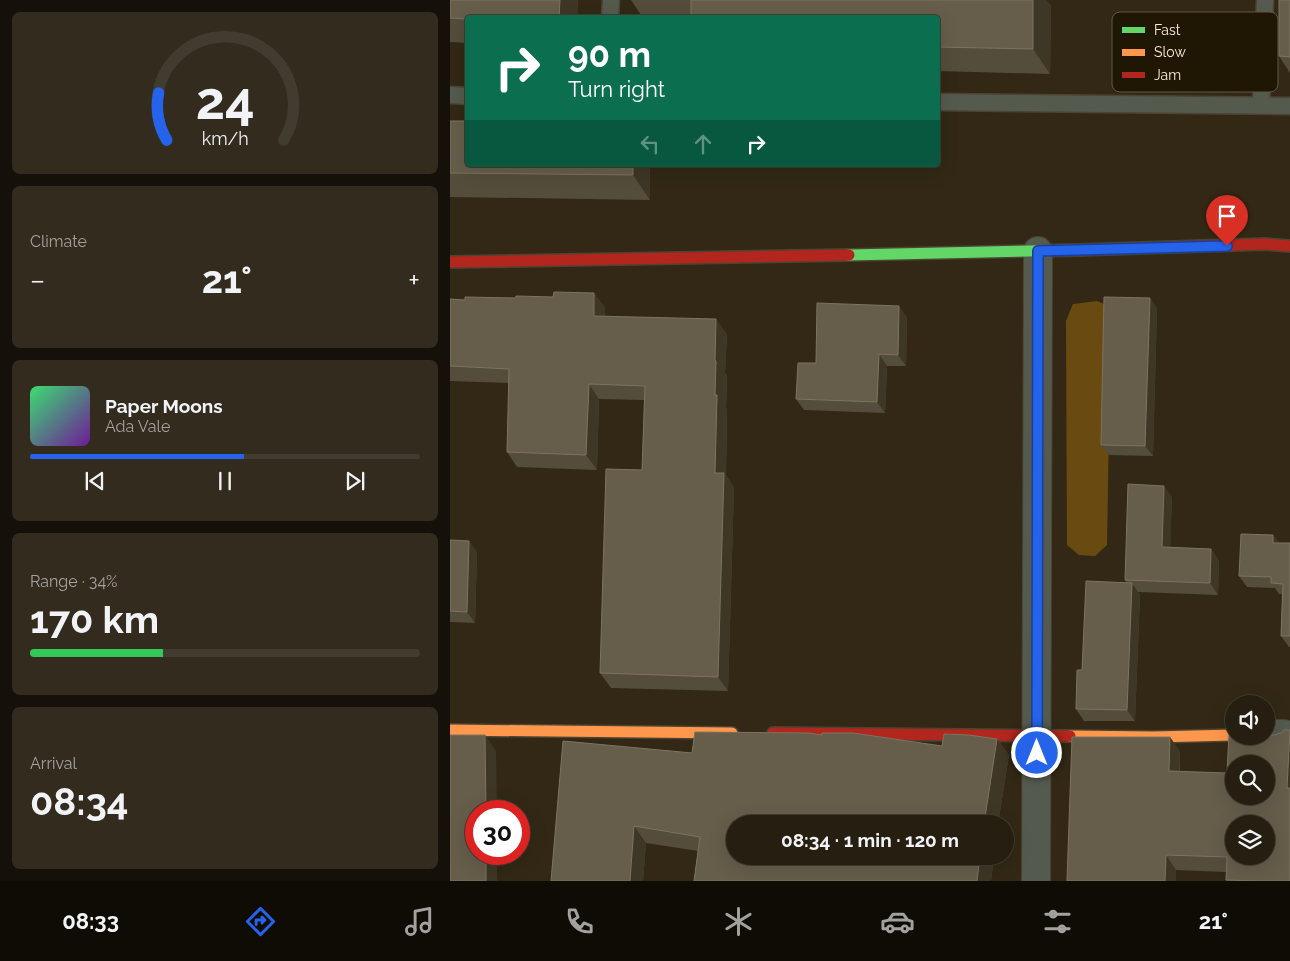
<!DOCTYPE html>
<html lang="en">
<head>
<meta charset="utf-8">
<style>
	body { margin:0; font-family:Raleway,sans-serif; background:#322b1e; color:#f1f3f6; height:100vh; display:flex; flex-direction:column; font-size:19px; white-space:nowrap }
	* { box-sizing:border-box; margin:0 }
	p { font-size:16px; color:#a4a29f }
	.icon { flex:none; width:28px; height:28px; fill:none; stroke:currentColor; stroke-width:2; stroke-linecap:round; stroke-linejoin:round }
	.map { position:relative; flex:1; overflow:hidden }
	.drawer { display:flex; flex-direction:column; gap:12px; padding:12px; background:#151009; width:450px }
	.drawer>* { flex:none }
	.top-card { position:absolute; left:15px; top:15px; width:475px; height:152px; border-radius:5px; box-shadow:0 5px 20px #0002,0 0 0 1px #423c30; background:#0b6e4f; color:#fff; overflow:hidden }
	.tools { position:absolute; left:775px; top:695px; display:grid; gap:10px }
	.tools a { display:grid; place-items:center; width:50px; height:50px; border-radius:50%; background:#261e10; box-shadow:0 5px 20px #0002,0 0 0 1px #423c30; font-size:25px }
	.speed { position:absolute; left:15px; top:800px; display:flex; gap:10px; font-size:25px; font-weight:700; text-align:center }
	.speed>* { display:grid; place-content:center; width:65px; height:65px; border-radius:50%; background:#261e10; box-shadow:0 5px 20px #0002,0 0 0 1px #423c30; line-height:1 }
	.speed .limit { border:8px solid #d22; background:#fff; color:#111 }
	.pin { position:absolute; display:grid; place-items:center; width:42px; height:42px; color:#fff; margin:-51px -21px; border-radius:50% 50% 50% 0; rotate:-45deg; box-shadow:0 0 5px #0007 }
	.pin .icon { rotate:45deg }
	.me { position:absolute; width:55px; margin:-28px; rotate:0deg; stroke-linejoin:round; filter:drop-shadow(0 0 4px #0008) }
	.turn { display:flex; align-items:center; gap:18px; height:105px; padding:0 20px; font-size:22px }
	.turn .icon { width:65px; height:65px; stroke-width:2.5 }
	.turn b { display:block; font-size:35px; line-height:42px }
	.lanes { display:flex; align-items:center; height:48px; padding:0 20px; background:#0003; justify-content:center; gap:25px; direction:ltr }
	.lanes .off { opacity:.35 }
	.big { font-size:38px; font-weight:700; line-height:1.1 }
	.drawer .card { flex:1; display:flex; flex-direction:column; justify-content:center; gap:8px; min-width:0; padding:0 18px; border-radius:8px; background:#322b1e }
	.drawer .dial { align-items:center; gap:0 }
	.dial svg { height:130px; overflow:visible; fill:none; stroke:#423c30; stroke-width:7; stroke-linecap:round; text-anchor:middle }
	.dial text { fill:#f1f3f6; stroke:none }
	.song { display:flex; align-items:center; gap:15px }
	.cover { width:60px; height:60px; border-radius:8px; background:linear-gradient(135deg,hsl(140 70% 55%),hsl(280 70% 35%)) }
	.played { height:5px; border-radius:2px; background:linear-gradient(90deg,#2563eb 55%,#423c30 55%) }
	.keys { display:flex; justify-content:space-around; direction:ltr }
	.heat { display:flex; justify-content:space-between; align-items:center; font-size:28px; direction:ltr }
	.charge { height:8px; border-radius:4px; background:linear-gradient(90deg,#34c759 34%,#423c30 0) }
	.trip { position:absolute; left:276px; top:815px; width:288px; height:50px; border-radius:25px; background:#261e10; box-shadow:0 5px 20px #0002,0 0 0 1px #423c30; font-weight:700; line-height:50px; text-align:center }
	.tab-bar { display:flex; height:80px; justify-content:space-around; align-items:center; background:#0f0c06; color:#a4a29f }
	.tab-bar .icon { width:35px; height:35px }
	.tab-bar .active { color:#2563eb }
	.tab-bar b { font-size:22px; color:#f1f3f6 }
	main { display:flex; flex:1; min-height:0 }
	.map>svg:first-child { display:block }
	.green { fill:#694b12 }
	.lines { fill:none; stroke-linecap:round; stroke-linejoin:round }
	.lane-casing { stroke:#4c4332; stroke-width:19 }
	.street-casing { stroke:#4c4332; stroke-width:30 }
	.fast-casing { stroke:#4c4332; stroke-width:14 }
	.slow-casing { stroke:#4c4332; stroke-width:14 }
	.jam-casing { stroke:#4c4332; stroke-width:14 }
	.lane { stroke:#555a4f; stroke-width:16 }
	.street { stroke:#555a4f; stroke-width:28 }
	.fast { stroke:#63d668; stroke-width:11 }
	.slow { stroke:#ff974d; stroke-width:11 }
	.jam { stroke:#b3261e; stroke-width:11 }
	.wall { fill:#544d3b }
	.shaded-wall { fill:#3f3725 }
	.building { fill:#665e4b; stroke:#7d7460; fill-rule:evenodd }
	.route-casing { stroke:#184099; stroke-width:12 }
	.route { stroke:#2563eb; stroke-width:9 }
	.key { fill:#201604; stroke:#625642; stroke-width:1 }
	.key-label { font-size:14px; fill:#fbecd4 }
</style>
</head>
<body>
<main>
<section class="drawer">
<div class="card dial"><svg viewBox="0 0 100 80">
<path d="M14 69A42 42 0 1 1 86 69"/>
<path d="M14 69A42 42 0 0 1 9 40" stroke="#2563eb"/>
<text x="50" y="56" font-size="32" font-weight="700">24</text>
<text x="50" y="72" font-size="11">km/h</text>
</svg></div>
<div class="card"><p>Climate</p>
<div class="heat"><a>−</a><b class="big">21°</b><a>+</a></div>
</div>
<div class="card">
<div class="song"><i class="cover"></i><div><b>Paper Moons</b><p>Ada Vale</p></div></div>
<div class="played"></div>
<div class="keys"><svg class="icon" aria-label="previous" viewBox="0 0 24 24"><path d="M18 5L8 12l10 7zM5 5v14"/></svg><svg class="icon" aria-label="pause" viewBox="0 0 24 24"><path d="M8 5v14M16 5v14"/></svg><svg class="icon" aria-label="next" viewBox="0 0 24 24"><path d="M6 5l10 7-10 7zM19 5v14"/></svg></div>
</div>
<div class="card"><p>Range · 34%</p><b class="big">170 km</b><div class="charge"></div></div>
<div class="card"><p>Arrival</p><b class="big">08:34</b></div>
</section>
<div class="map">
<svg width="840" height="881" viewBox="0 0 840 881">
	<rect width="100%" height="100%" fill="#322815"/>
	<polygon class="green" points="647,301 661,307 657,545 645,556 629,555 617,545 616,321 623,304"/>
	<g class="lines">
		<defs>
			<g id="lane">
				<polyline points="160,18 161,0"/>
				<polyline points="0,95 18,96"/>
				<polyline points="488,102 840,106"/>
				<polyline points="811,105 815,0"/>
			</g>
			<g id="street">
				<polyline points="816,734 834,734"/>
				<polyline points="586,881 588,251"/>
			</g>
			<polyline id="fast" points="399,255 628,250"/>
			<g id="slow">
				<polyline points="0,730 282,733"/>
				<polyline points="620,736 704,737 784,735"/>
			</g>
			<g id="jam">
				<polyline points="628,250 815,244 840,246"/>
				<polyline points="0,262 399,255"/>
				<polyline points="323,733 620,736"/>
			</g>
		</defs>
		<use href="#lane" class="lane-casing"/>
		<use href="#street" class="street-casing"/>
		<use href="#fast" class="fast-casing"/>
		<use href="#slow" class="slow-casing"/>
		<use href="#jam" class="jam-casing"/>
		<use href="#lane" class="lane"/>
		<use href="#street" class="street"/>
		<use href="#fast" class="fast"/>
		<use href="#slow" class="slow"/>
		<use href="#jam" class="jam"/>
	</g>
	<g class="wall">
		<polygon points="0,0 128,0 127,18 18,18 18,43 0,42"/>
		<polygon points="181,0 596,0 601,6 600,74 488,71 488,18 193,18"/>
		<polygon points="840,0 840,73 829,56"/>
		<polygon points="0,121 200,165 200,200 0,197"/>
		<polygon points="144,293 155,308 155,316 277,334 275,373 277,375 276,408 277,410 276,475 284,488 278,691 161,688 150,673 192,470 194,400 149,399 147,470 67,467 57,452 59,383 0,381 0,299 15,300 103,297"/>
		<polygon points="700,298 707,309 703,456 659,455 651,445"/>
		<polygon points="457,317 456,366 437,366 435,413 354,410 346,399 366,363"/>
		<polygon points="722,497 720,547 761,549 769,561 768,595 688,592 690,595 685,721 634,721 626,709 632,670 677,583 675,580"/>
		<polygon points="823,535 829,543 840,543 840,647 839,647 831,636 832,594 829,594 825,588 797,587 789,576"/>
		<polygon points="0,540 27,552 25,623 0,622"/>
		<polygon points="245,732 359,733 372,735 372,733 403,733 492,746 494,734 519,735 547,739 559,755 548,824 285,824 285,856 544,856 541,881 244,881 248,851 196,843 193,881 101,881 113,741 242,753"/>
		<polygon points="720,737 730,752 730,772 840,881 777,881 776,880 776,872 726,870 617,881"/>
	</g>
	<g class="shaded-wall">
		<polygon points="110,0 128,0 127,18 109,18"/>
		<polygon points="583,0 596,0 601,6 600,74 583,49"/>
		<polygon points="183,165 200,165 200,200 183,175"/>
		<polygon points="144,293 155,308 154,330 144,316"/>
		<polygon points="700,298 707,309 703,456 695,446"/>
		<polygon points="449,306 457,317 456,366 448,355"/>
		<polygon points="266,319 277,334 275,373 277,375 276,408 277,410 276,475 284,488 278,691 268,677 265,473 265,360"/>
		<polygon points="429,354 437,366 435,413 427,402"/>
		<polygon points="139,384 149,399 147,470 136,455"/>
		<polygon points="714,486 722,497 720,558 712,547"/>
		<polygon points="823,535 831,546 823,543"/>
		<polygon points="19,541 27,552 25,623 17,612"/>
		<polygon points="761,549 769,561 768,595 760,583"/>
		<polygon points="682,583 690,595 685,721 677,710"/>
		<polygon points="840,730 840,792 837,788"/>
		<polygon points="35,735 46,751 47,811 36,811"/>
		<polygon points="720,737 730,752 729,786 719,771"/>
		<polygon points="547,739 559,755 548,824 534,824"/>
		<polygon points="184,826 196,843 193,881 180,881"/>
		<rect x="36" y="854" width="11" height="27"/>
		<polygon points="716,855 726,870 726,881 715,881"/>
		<polygon points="530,856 544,856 541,881 527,881"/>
	</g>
	<g class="building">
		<polygon points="0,0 110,0 109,18 18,18 18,19 0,18"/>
		<polygon points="241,0 583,0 583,49 488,47 488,18 241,18"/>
		<polygon points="829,0 840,0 840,57 829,56"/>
		<polygon points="0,121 18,121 18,165 183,165 183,175 0,173"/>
		<polygon points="104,292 144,293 144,316 266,319 265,360 266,361 265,395 267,395 265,473 274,473 268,677 150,673 156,469 192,470 195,386 139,384 136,455 57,452 59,369 0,366 0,299 15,300 15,297 65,298 66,296 103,297"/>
		<polygon points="654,297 700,298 695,446 651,445"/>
		<polygon points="367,303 449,306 448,355 429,354 427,402 346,399 348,363 366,363"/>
		<polygon points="678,484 714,486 712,547 761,549 760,583 675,580"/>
		<polygon points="791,534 823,535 823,543 840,543 840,636 831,636 833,584 821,583 821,577 789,576"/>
		<polygon points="0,540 19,541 17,612 0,611"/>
		<polygon points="636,581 682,583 677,710 626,709 627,670 632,670"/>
		<path d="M 834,730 L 840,730 L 837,788 L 840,788 L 840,881 L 812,881 L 776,880 L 777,857 L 716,855 L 715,881 L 617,881 L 622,737 L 720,737 L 719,771 L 777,773 L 779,734 L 784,731 L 784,736 L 816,736 L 816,735 L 824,735 L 831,733 ZM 784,764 L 816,764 L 816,796 L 784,796 ZM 784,824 L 816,824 L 816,856 L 784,856 Z"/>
		<polygon points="245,732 359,733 372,735 372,733 403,733 492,746 494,734 519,735 547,739 534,824 285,824 285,856 530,856 527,881 244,881 250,837 184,826 180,881 101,881 113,741 242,753"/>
		<polygon points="0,735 35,735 36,811 26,811 26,854 36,854 36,881 0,881"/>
	</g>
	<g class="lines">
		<defs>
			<polyline id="route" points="587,753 588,251 777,246"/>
		</defs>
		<use href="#route" class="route-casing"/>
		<use href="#route" class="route"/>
	</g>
	<rect x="662" y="12" width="166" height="80" rx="8" class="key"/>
	<rect x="672" y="27" width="23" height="6" fill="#63d668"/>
	<rect x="672" y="49" width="23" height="7" fill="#ff974d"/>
	<rect x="672" y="72" width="23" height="6" fill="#b3261e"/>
	<g class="key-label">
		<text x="704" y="35">Fast</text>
		<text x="704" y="57">Slow</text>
		<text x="704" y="80">Jam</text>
	</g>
</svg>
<div class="tools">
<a><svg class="icon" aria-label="sound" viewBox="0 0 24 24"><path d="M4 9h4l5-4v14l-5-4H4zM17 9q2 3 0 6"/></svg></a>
<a><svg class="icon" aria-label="search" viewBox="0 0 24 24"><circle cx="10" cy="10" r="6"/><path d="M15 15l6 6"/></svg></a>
<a><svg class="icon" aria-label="layers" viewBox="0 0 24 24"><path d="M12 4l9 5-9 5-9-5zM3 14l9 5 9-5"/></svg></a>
</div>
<div class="speed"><div class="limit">30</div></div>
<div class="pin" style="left:777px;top:246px;background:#d93025"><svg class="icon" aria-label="arrive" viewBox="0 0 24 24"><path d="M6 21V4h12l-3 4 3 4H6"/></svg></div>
<svg class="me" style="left:587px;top:753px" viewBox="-20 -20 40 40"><circle r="17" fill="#2563eb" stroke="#fff" stroke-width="3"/><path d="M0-11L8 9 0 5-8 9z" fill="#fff"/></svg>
<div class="trip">08:34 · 1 min · 120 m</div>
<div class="top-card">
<div class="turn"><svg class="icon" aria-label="right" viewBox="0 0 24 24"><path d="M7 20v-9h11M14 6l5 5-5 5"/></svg><div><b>90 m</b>Turn right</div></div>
<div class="lanes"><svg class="icon off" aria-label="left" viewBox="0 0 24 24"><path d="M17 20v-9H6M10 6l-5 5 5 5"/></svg><svg class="icon off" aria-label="ahead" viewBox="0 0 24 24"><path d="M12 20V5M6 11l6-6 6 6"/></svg><svg class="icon" aria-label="right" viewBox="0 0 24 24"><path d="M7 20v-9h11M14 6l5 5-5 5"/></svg></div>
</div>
</div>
</main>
<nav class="tab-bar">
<b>08:33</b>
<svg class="icon active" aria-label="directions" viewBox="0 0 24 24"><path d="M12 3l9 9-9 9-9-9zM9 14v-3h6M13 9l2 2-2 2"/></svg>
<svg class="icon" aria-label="music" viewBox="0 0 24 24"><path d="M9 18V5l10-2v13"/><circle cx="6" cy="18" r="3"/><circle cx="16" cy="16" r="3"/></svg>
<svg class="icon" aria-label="phone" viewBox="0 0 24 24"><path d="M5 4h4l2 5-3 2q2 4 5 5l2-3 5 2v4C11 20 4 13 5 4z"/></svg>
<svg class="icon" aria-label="climate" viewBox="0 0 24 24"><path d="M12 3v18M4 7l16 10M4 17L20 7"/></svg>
<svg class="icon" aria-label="car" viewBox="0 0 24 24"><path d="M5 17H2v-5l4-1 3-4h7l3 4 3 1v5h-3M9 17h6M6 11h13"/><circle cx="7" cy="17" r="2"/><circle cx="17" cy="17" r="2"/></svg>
<svg class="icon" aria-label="filters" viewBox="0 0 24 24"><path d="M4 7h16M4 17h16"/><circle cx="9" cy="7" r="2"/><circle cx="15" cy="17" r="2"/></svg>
<b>21°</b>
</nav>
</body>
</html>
